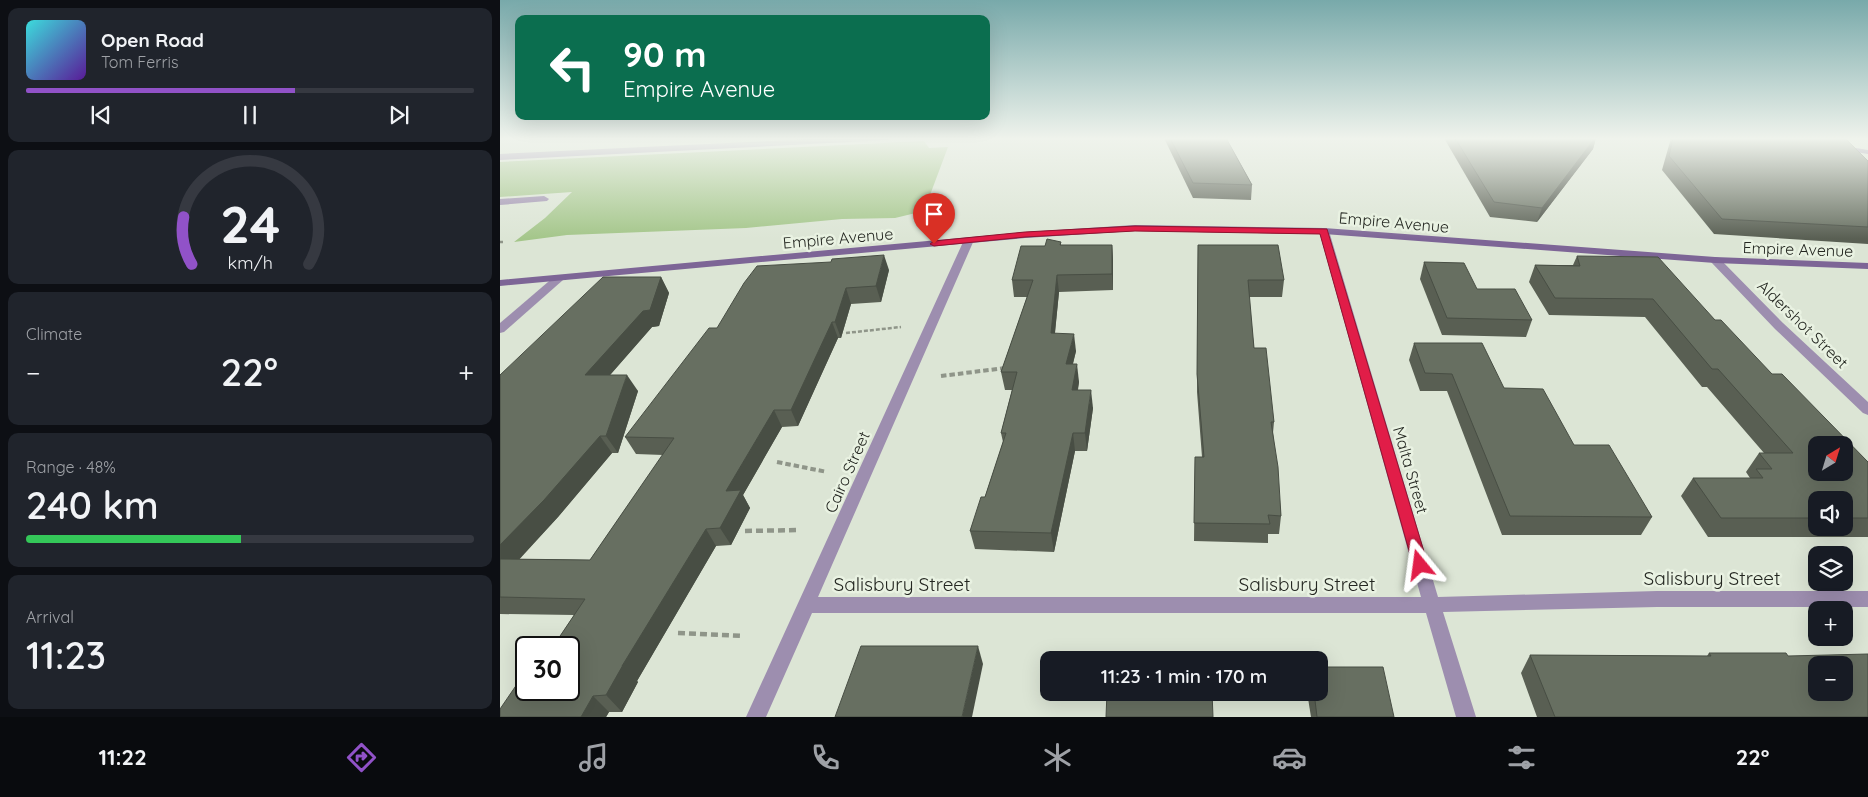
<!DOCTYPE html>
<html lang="en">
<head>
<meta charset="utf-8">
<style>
	body { margin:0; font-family:Quicksand,sans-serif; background:#20242c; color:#f1f3f6; height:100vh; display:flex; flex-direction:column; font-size:19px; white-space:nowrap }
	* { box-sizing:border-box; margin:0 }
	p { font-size:16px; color:#9ea1a6 }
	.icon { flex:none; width:28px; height:28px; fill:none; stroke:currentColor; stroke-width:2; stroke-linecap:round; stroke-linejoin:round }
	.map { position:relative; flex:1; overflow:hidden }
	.panel { display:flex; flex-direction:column; gap:8px; padding:8px; background:#0d0f14; width:500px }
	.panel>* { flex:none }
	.banner { position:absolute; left:15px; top:15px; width:475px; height:105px; border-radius:10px; box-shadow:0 5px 20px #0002; background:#0b6e4f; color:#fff; overflow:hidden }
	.needle { width:32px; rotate:38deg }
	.buttons { position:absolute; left:1308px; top:436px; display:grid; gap:10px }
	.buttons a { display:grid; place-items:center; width:45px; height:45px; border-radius:10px; background:#171b24; box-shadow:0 5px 20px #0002; font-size:25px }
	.speed { position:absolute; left:15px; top:636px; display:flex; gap:10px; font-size:25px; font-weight:700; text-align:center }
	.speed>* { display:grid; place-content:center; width:65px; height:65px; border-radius:50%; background:#171b24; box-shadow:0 5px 20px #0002; line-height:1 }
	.speed .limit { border:2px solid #111; border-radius:8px; background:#fff; color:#111 }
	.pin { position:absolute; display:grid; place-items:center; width:42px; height:42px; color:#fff; margin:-51px -21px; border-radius:50% 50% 50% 0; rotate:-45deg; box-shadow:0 0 5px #0007 }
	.pin .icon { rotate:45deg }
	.me { position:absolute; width:55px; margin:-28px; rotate:344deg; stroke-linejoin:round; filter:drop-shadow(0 0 4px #0008) }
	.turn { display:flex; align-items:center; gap:18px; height:105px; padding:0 25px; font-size:22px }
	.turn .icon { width:65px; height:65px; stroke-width:2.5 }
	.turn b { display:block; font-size:35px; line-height:42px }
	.big { font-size:38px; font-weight:600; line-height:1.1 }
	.panel .tile { flex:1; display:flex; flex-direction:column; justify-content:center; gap:8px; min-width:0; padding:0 18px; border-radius:10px; background:#20242c }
	.panel .dial { align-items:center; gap:0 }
	.dial svg { height:130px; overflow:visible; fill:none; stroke:#363941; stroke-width:7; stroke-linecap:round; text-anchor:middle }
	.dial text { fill:#f1f3f6; stroke:none }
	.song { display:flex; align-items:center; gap:15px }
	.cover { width:60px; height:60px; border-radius:8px; background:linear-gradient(135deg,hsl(180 70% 55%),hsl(270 70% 35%)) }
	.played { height:5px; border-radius:2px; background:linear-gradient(90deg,#9152c8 60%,#363941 60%) }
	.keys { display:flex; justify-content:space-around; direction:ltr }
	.heat { display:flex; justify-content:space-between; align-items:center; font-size:28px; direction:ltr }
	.charge { height:8px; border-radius:4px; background:linear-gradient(90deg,#34c759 48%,#363941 0) }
	.trip { position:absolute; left:540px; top:651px; width:288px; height:50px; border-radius:10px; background:#171b24; box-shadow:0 5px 20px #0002; font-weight:600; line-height:50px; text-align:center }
	.tab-bar { display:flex; height:80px; justify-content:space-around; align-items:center; background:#090b0e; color:#9ea1a6 }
	.tab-bar .icon { width:35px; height:35px }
	.tab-bar .on { color:#9152c8 }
	.tab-bar b { font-size:22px; color:#f1f3f6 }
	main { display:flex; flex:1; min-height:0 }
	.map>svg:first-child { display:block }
	.green { fill:#a4c68a }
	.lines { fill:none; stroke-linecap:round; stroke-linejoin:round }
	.path-far2 { stroke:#8f9589; stroke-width:2.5; stroke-dasharray:4 2; stroke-linecap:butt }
	.path-far1 { stroke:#8f9589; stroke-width:4; stroke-dasharray:5.5 3; stroke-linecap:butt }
	.path { stroke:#8f9589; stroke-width:4.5; stroke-dasharray:7 4; stroke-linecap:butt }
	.lane { fill:#9d8eaf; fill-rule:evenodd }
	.street { fill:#9d8eaf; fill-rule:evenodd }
	.secondary { fill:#7d6596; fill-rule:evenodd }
	.wall { fill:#595f53; fill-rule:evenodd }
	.shaded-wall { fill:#484e44 }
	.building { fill:#676f61; stroke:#484e44; fill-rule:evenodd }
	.route { fill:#e11d48; stroke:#92132f }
	.labels { text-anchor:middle; stroke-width:5; stroke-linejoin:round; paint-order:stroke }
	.street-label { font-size:16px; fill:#242721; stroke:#e9f2e2 }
	.near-street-label { font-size:19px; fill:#242721; stroke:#e9f2e2 }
</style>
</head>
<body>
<main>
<section class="panel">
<div class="tile">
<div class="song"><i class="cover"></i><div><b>Open Road</b><p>Tom Ferris</p></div></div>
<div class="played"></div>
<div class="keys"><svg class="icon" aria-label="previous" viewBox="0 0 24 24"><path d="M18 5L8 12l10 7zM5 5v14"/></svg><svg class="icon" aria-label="pause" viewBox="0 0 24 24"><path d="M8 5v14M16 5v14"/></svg><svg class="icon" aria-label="next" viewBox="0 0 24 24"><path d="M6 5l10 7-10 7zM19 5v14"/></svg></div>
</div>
<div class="tile dial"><svg viewBox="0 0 100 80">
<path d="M14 69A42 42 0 1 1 86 69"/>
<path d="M14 69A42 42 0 0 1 9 40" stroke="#9152c8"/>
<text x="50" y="56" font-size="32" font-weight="700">24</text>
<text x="50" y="72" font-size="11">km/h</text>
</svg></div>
<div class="tile"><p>Climate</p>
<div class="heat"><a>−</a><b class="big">22°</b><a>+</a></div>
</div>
<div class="tile"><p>Range · 48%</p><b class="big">240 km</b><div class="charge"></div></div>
<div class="tile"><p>Arrival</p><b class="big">11:23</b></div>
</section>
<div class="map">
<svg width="1368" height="717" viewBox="0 0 1368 717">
	<rect width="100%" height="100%" fill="#dce5d5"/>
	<polygon class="green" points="424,141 429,148 448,147 424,211 395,218 342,219 246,228 67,235 14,242 45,218 72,192 0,197 0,162"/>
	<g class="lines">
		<g class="path-far2">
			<polyline points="0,242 3,242"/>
			<polyline points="346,333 401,327"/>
		</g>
		<g class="path-far1">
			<polyline points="441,376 505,368"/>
			<polyline points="277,462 327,472"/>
		</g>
		<g class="path">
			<polyline points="245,531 298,530"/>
			<polyline points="178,633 243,636"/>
		</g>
		<g class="lane">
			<polygon points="331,138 392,138 388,140 0,160 0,154"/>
			<polygon points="44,196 49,199 47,201 0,205 0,199"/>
		</g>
		<g class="street">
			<polygon points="824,228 829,231 938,597 1157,591 1368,591 1368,607 1157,607 943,612 976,717 956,717 926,613 312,613 266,717 246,717 464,240 469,237 474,240 318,597 921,597 819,231"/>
			<polygon points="1215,257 1219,258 1283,323 1368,402 1368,415 1363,413 1275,329 1211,262 1210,260"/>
			<polygon points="59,275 63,276 64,278 63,280 4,332 0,333 0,323 55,276"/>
		</g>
		<g class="secondary">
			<polygon points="1338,145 1368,150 1368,154 1338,149"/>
			<polygon points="635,225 824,228 1215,257 1368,263 1368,269 1215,263 824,234 635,231 525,238 0,286 0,280 525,232"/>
		</g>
	</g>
	<g class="wall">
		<polygon points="664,138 726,138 752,185 751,200 693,198"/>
		<polygon points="944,138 1096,138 1093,149 1037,222 990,217"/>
		<polygon points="1171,138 1345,138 1368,161 1368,244 1214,234 1162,170"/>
		<polygon points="561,242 561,245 612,245 613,261 613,290 559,292 555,333 576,351 573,364 579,382 578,390 593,408 587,451 575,451 554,552 475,549 470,531 485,497 503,442 501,433 512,390 505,390 501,372 527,297 514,297 512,280"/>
		<polygon points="698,245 784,280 782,297 749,297 754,348 774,422 773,433 781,516 779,534 768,534 768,543 694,541 695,457 702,457 697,392"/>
		<path d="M 1077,256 L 1215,320 L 1272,374 L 1368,462 L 1368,537 L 1208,537 L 1181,496 L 1193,478 L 1250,478 L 1246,472 L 1259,453 L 1264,453 L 1207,387 L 1202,387 L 1145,317 L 1049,315 L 1029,282 L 1035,265 L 1073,265 ZM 1316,500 L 1344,500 L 1344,528 L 1316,528 Z"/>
		<polygon points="924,262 977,289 1032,320 1026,337 942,335 920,279"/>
		<polygon points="389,270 381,302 351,304 341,338 338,338 298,426 282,427 243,495 250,508 231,545 216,546 137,681 138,682 122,712 109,712 106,717 0,717 26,690 74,615 0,614 0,375 161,277 169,293 159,326 152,327 110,375 138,391 118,453 112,453 58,517 19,559 90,560 163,455 136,454 125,437 217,328"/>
		<polygon points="914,343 1004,388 1074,445 1152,517 1141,535 1002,535 947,391 920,391 909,360"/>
		<polygon points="1209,653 1288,656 1368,717 1037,717 1021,673 1030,655 1207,656"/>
		<polygon points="807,692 819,692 894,717 811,717"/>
	</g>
	<g class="shaded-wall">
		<polygon points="1095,138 1096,138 1093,149 1037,222 1042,208"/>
		<polygon points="612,245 613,261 613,290 612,274"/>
		<polygon points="384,255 389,270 381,302 376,286"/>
		<polygon points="557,275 559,292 553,351 551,333"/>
		<polygon points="161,277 169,293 159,326 152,327 96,391 85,375"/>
		<polygon points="346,288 351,304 341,338 335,322"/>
		<polygon points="332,322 338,338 298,426 291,410"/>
		<polygon points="574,334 576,351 568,382 566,364"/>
		<polygon points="577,364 579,382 574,408 572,390"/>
		<polygon points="127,375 138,391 118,453 106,436"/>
		<polygon points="591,390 593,408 587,451 585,433"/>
		<polygon points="274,410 282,427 243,495 250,508 231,545 220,528 226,491"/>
		<polygon points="573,433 575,451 554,552 551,533"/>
		<polygon points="100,436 112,453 58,517 4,576 0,572 0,545"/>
		<polygon points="206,529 216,546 137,681 138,682 122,712 106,695 122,666"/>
		<polygon points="478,646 483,664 472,717 462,717"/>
		<polygon points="93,696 109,712 106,717 81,717"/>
	</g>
	<g class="building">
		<polygon points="670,138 726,138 752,185 693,183"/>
		<polygon points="955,138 1095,138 1042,208 994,202"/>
		<polygon points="1173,138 1345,138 1368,161 1368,227 1222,219 1169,156"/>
		<polygon points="547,239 561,242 560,245 612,245 612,274 557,275 551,333 574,334 566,364 577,364 572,390 591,390 585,433 573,433 551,533 470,531 481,497 485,497 506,433 501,433 517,372 501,372 533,280 512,280 521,246 545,246"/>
		<polygon points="698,245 778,245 784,280 748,280 754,348 766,348 774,422 771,422 778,467 781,516 768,515 770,524 694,523 695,457 704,457 697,374"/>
		<polygon points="384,255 376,286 346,288 335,322 332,322 291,410 274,410 226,491 241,490 220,528 206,529 122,666 123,665 106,695 93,696 81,717 0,717 0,709 26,671 26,690 69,690 69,648 52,648 85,599 0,597 0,559 90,560 174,438 125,437 209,328 217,328 244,283 257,266 331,262 332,259"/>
		<path d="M 1077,256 L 1158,257 L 1215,320 L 1221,320 L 1272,374 L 1282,374 L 1368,462 L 1368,518 L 1344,518 L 1344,500 L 1316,500 L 1316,518 L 1221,518 L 1193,478 L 1263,478 L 1256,469 L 1272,469 L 1259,453 L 1293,453 L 1218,369 L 1212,369 L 1153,299 L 1055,298 L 1035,265 L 1080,266 ZM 1316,445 L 1344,445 L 1344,472 L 1316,472 Z"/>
		<polygon points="924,262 964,263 977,289 1015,289 1032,320 947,318"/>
		<polygon points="103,277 161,277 150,310 143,311 85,375 127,375 106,436 100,436 44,500 0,545 0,375"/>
		<polygon points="914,343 982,343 1004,388 1043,389 1074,445 1109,445 1152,517 1010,516 952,374 925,373"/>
		<polygon points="361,646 478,646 462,717 335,717"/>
		<path d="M 1209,653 L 1286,653 L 1288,656 L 1368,654 L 1368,717 L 1055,717 L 1030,655 L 1211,656 ZM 1316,665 L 1344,665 L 1344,692 L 1316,692 Z"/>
		<polygon points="819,667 883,667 894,717 817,717 814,692 819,692"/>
		<polygon points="607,692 712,692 713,717 606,717"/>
	</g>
	<linearGradient id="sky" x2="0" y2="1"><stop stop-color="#78a9aa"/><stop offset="0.58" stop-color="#eff3ec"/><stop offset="1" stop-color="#eff3ec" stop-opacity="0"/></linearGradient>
	<rect width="1368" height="239" fill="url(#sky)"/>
	<polygon class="route" points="635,226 827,229 928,565 926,570 920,572 915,570 913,565 820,234 635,231 525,237 434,246 430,244 434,241 525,232"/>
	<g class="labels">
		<g class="street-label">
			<text transform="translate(894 222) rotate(5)" y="6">Empire Avenue</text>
			<text transform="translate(338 238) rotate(-5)" y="6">Empire Avenue</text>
			<text transform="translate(1298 249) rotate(2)" y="6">Empire Avenue</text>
			<text transform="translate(1303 324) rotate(44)" y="6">Aldershot Street</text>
			<text transform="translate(911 470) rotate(74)" y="6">Malta Street</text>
			<text transform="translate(347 472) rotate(-66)" y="6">Cairo Street</text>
		</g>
		<g class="near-street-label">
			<text x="1212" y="585">Salisbury Street</text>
			<text x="402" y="591">Salisbury Street</text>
			<text x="807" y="591">Salisbury Street</text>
		</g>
	</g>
</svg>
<div class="buttons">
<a><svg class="needle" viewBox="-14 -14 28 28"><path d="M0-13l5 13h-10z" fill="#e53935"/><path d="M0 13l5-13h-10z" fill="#9ea1a6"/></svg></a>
<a><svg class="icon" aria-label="sound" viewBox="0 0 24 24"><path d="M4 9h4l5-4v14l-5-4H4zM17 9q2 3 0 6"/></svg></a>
<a><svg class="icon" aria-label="layers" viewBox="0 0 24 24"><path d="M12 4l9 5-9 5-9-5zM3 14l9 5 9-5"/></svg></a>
<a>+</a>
<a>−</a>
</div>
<div class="speed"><div class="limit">30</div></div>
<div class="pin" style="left:434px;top:244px;background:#d93025"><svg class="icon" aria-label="arrive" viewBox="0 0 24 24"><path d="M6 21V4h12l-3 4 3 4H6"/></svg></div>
<svg class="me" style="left:920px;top:565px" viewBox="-20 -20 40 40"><path d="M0-17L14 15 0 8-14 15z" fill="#e11d48" stroke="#fff" stroke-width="4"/></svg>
<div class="trip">11:23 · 1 min · 170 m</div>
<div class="banner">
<div class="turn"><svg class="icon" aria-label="left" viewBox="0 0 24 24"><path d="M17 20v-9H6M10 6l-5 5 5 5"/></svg><div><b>90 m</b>Empire Avenue</div></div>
</div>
</div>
</main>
<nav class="tab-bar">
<b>11:22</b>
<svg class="icon on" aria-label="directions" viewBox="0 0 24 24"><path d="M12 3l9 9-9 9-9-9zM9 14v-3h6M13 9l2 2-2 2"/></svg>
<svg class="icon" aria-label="music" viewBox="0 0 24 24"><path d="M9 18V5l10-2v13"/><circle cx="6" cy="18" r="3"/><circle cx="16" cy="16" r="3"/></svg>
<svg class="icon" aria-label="phone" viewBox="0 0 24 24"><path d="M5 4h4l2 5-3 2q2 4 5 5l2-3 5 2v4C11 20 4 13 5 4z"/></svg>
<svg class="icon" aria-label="climate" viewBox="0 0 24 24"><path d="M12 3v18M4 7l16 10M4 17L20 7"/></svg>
<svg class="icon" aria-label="car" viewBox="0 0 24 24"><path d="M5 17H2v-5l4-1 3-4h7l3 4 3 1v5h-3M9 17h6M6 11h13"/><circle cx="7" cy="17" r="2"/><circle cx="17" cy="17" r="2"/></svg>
<svg class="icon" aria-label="filters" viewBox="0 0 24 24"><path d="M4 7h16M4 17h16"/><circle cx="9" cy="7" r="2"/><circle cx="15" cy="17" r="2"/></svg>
<b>22°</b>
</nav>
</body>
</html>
